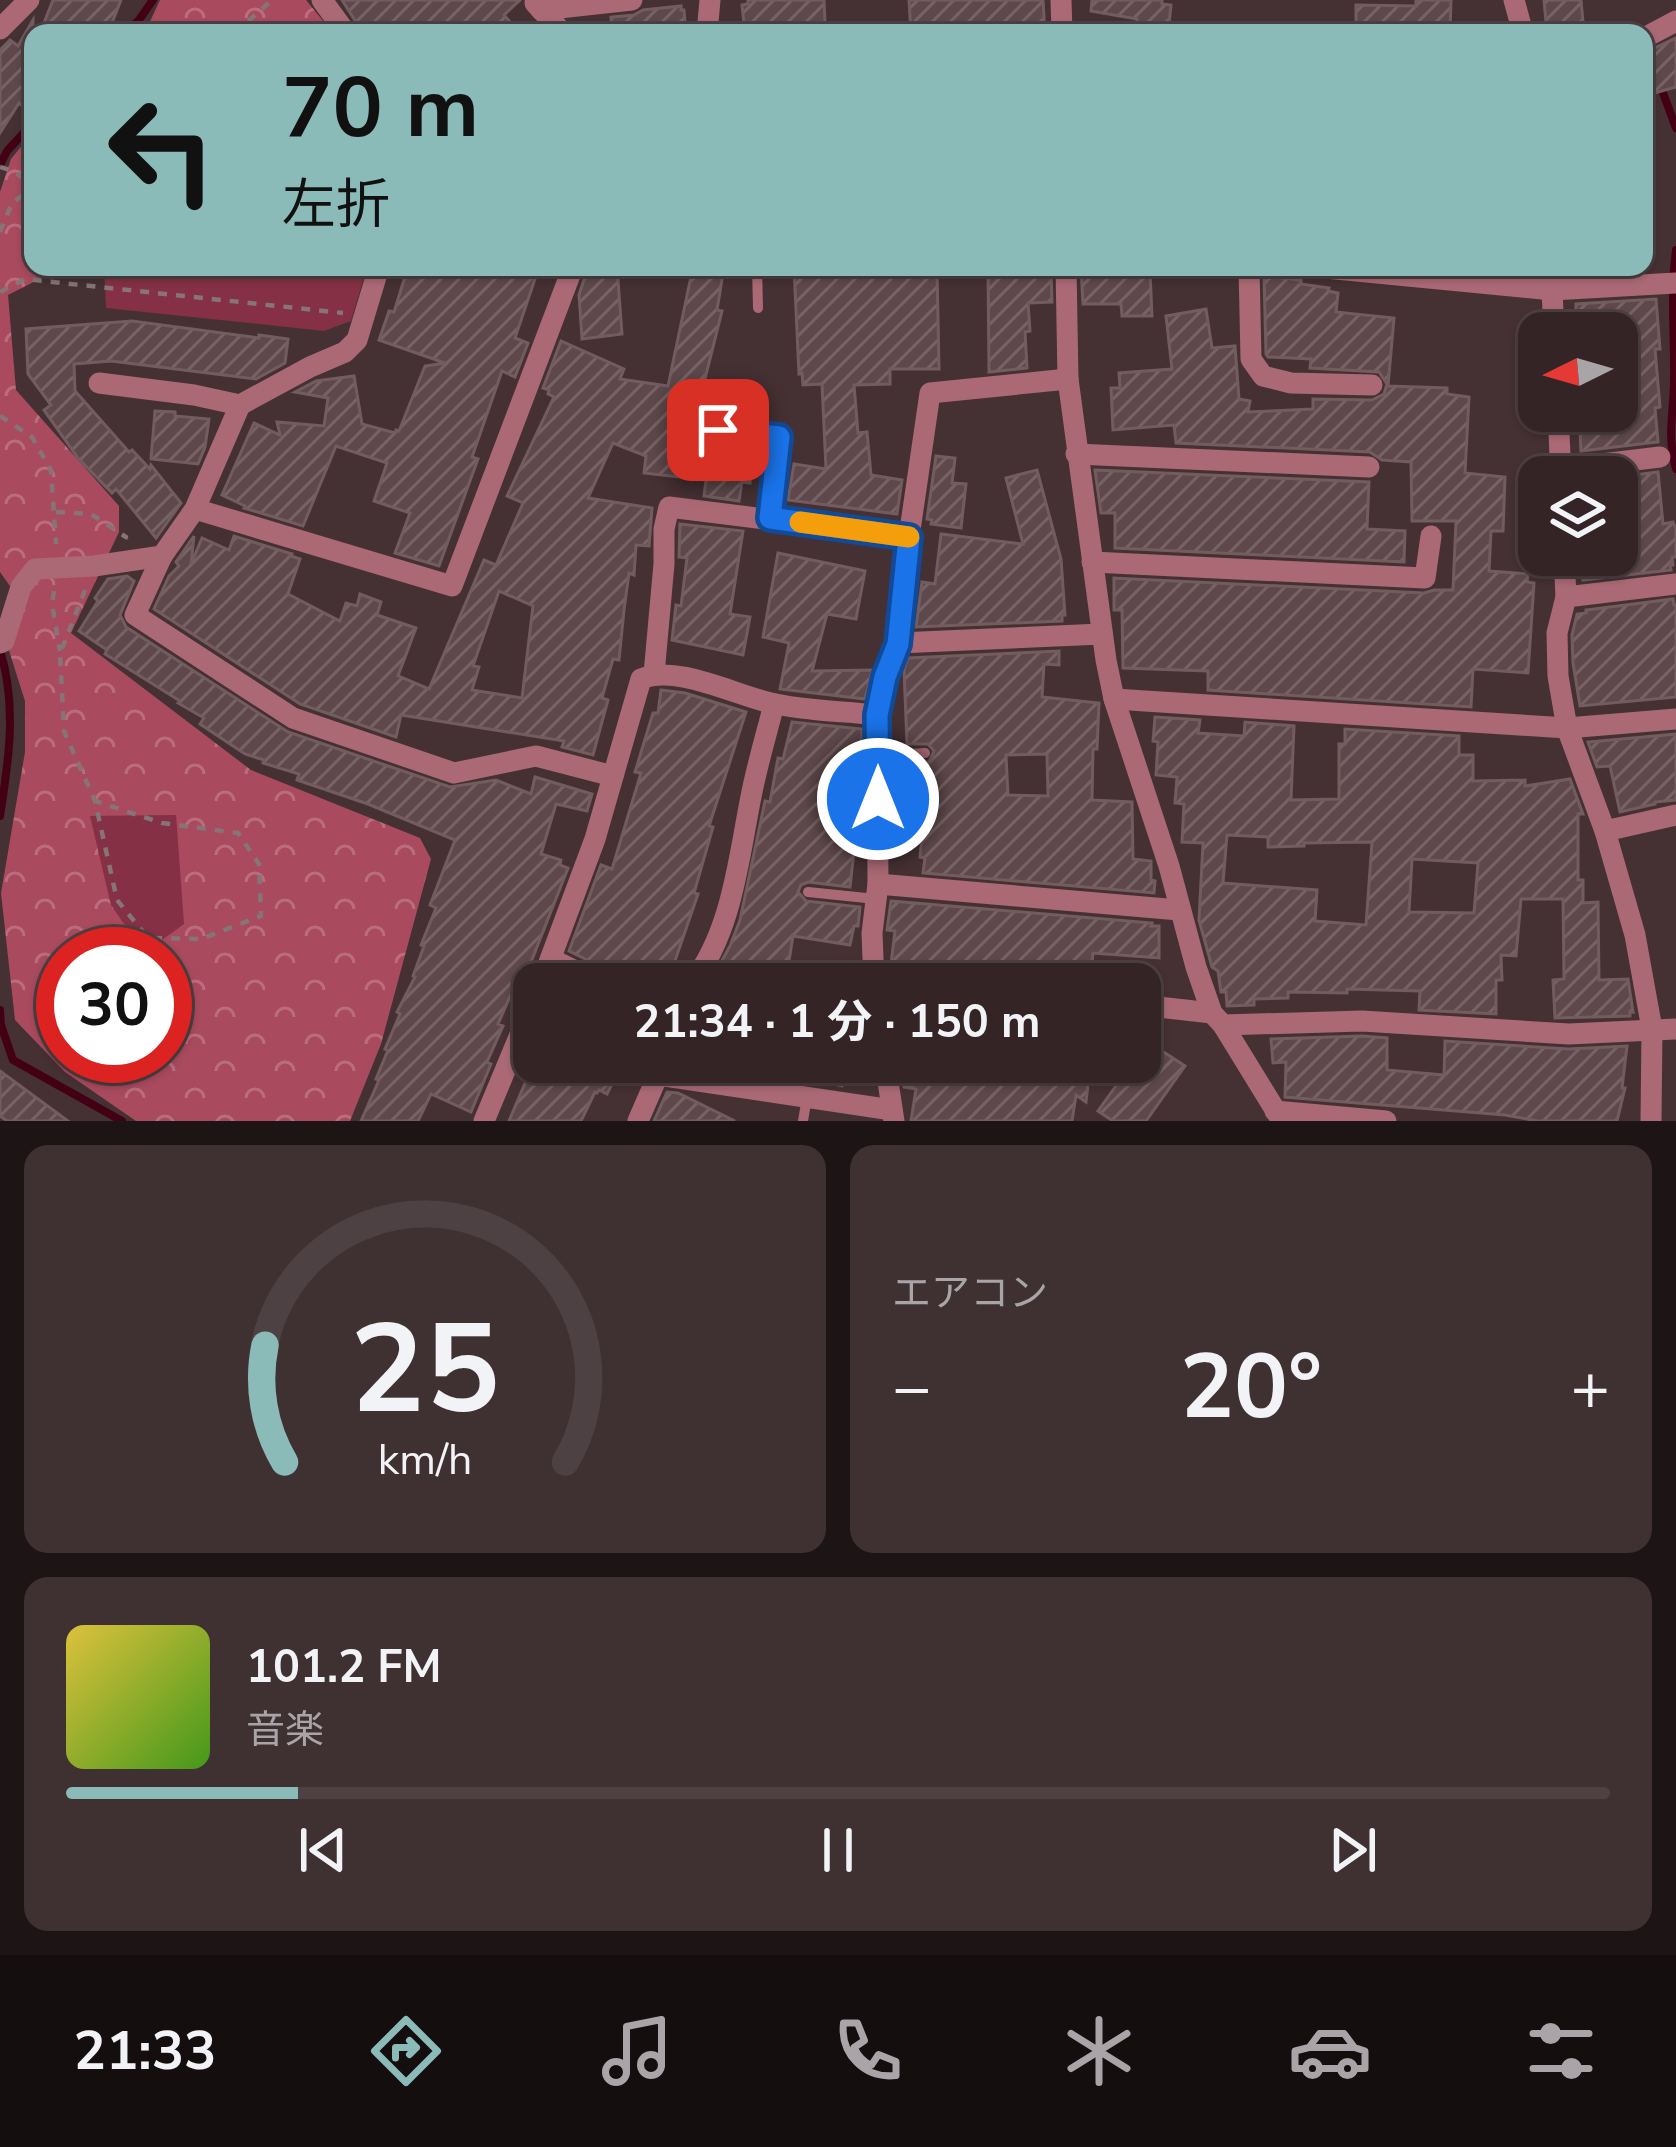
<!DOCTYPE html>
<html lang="ja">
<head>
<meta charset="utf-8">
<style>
	body { margin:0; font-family:"Nunito Sans","Noto Sans JP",sans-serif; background:#3f3032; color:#f1f3f6; height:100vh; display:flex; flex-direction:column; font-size:45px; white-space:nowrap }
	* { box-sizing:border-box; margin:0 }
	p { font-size:39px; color:#a9a4a7 }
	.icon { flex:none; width:66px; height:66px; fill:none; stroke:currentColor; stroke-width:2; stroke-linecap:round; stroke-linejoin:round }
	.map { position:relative; height:1121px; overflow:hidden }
	.sheet { display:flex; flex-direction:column; gap:24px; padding:24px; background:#1d1415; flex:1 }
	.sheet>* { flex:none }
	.top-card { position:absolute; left:24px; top:24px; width:1629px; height:252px; border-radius:24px; box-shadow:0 3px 9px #0004,0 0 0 3px #4e4143; background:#8bbbb9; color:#111; overflow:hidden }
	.needle { width:78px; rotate:265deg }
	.fabs { position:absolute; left:1518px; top:312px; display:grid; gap:24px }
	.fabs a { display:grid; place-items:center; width:120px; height:120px; border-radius:24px; background:#342426; box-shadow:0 3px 9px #0004,0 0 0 3px #4e4143; font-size:60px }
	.speed { position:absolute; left:36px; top:927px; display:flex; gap:24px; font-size:60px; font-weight:700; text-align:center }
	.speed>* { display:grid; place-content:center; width:156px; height:156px; border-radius:50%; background:#342426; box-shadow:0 3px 9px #0004,0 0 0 3px #4e4143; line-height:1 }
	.speed .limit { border:18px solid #d22; background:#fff; color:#111 }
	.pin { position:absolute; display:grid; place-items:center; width:102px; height:102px; color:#fff; margin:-51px; border-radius:24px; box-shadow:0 6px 18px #0006 }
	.me { position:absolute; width:132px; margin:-66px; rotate:0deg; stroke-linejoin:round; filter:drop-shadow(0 0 9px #0008) }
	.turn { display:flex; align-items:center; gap:42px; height:252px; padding:0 60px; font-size:54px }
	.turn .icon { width:156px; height:156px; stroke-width:2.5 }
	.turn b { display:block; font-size:84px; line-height:102px }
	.big { font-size:90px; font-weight:700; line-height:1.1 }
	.sheet .tile { flex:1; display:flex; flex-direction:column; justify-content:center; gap:18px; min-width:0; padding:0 42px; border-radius:24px; background:#3f3032 }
	.sheet .dial { align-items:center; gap:0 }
	.dial svg { height:312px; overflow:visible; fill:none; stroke:#4e4143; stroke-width:7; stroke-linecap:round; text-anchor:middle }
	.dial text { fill:#f1f3f6; stroke:none }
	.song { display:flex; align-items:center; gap:36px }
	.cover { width:144px; height:144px; border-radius:18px; background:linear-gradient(135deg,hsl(50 70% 55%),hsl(100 70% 35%)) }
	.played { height:12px; border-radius:6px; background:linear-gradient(90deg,#8bbbb9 15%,#4e4143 15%) }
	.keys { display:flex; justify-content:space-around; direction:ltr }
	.heat { display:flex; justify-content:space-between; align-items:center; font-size:66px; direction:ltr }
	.sheet .tiles { flex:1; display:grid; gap:24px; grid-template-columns:1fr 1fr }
	.tile:last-child { grid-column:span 2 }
	.trip { position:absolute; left:513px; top:963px; width:648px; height:120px; border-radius:24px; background:#342426; box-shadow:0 3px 9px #0004,0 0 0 3px #4e4143; font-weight:700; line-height:120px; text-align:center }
	.dock { display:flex; height:192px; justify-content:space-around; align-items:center; background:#150e0f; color:#a9a4a7 }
	.dock .icon { width:84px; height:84px }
	.dock .selected { color:#8bbbb9 }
	.dock b { font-size:54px; color:#f1f3f6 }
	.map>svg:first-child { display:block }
	.forest { fill:url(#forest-crowns); fill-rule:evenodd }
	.park { fill:#853044 }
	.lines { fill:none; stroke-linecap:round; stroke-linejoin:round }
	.stream { stroke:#430015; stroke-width:8 }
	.building { fill:url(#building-hatch); stroke:#725c5f; stroke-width:3; fill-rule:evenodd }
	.path { stroke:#867476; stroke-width:4.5; stroke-dasharray:9 9; stroke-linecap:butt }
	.service { stroke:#aa6975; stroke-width:10 }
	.minor { stroke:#aa6975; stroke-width:21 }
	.route-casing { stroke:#114b97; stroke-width:30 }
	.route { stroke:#1a73e8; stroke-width:21 }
	.slow { stroke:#f59e0b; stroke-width:21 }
</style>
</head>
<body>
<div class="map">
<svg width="1676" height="1121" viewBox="0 0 1676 1121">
	<defs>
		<pattern id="forest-crowns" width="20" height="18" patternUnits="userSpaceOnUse" patternTransform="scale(3)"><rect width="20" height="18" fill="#a94a5e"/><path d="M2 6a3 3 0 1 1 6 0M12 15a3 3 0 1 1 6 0" fill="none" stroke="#ba6d7d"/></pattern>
		<pattern id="building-hatch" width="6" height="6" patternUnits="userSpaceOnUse" patternTransform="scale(3)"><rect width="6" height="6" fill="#5e484b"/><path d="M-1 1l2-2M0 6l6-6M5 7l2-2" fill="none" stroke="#766365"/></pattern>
	</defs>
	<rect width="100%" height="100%" fill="#453033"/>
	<g class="forest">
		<polygon points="160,0 306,0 333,33 140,33 147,28"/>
		<path d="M 33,132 L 33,267 L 63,267 L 8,295 L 16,390 L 119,506 L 119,532 L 71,633 L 251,770 L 420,838 L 431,859 L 381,1044 L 350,1121 L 136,1121 L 65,1072 L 15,1020 L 1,893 L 25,752 L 25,701 L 6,641 L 17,596 L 0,572 L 0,192 L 11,159 ZM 63,954 L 165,954 L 165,1056 L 63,1056 Z"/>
	</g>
	<g class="park">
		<polygon points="104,267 367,267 351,321 324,331 106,308"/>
		<polygon points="176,815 184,924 144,953 111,905 90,816"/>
	</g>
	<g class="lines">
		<g class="stream">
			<polyline points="125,33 139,20 153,0"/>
			<polyline points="1659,82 1676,128"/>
			<polyline points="0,165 7,151 33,123"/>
			<path d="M 1676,250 C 1670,295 1675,339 1674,384 C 1673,418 1667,434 1676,469"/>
			<path d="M 0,650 C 17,705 9,759 0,816"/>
			<polyline points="0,1010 1,1025 13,1060 122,1121"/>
		</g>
	</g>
	<g class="building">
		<polygon points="53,0 121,0 108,33 40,33"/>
		<polygon points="342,0 520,0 504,15 520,33 363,33"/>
		<polygon points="748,0 824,0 825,22 821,23 821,33 745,33 742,5 748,4"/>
		<polygon points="909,0 1043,0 1045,33 911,33"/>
		<polygon points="1092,0 1162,0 1162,4 1171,5 1168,33 1141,33 1141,27 1136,26 1137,19 1091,11"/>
		<polygon points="1416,0 1451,0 1450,33 1356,33 1356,5 1416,6"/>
		<polygon points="1544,0 1581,0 1584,33 1547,33"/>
		<polygon points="681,6 681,10 684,10 686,33 612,33 611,17 634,15 643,10"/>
		<polygon points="33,20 33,115 19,103 0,133 0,50 10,40 18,46"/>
		<polygon points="1676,38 1676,87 1644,96 1644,53"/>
		<polygon points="408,267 539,267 515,338 528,343 515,377 502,371 472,457 478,459 439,566 395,553 410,513 374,501 387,463 336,446 303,526 244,508 245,506 222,495 254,423 280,435 277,422 324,426 328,398 295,392 316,381 354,376 362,424 395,433 396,430 399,431 425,366 445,363 379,340 389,311 394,312"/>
		<polygon points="588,267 617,267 622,334 582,339 579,295"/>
		<path d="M 693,267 L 724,267 L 717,310 L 722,311 L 703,387 L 756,393 L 754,409 L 760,410 L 759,419 L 720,414 L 711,416 L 706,421 L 704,434 L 715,444 L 755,449 L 750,483 L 742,482 L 739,501 L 704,496 L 706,480 L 644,473 L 646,456 L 613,443 L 588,498 L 652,508 L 649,546 L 636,545 L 634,575 L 629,573 L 624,610 L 619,660 L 613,659 L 602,698 L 608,700 L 593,755 L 562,747 L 564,741 L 401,715 L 396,737 L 300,704 L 154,609 L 169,576 L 179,566 L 176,562 L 194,536 L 191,564 L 202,538 L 229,550 L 234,536 L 292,554 L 291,556 L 300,559 L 288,594 L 340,621 L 346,603 L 357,606 L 360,594 L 381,602 L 377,615 L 416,628 L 398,676 L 429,689 L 484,560 L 496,565 L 523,503 L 507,496 L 554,397 L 548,394 L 549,390 L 543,388 L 561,341 L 624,369 L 620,379 L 668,386 ZM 499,591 L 533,606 L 522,698 L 472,690 L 479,667 L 473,666 Z"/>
		<polygon points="794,267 870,267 870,273 937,269 939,369 890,369 890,384 854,385 858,433 867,432 871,475 902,480 897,514 788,500 794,464 826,469 822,384 803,385 802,373 799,374"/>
		<polygon points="988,267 1051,269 1052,302 1028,303 1030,331 1025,332 1027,368 989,372"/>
		<polygon points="1081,268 1129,268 1130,273 1150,272 1152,316 1122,316 1121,304 1083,304"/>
		<polygon points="1264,276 1301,280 1301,284 1329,288 1328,291 1338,293 1336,312 1394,318 1388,386 1447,388 1447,394 1469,397 1465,473 1505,477 1503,531 1491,531 1489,571 1528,574 1527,582 1534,583 1528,673 1473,669 1471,707 1208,690 1208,671 1123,668 1122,610 1114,610 1114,578 1424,593 1434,590 1453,590 1456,521 1412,521 1411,462 1382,460 1370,452 1176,443 1174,425 1113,430 1111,388 1120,388 1119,373 1172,369 1166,316 1206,309 1212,348 1235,346 1239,399 1250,401 1248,412 1313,409 1313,399 1372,400 1384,394 1387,384 1379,372 1310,368 1311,359 1268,357 1266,354"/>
		<polygon points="1656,299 1660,349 1655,349 1660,407 1655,408 1658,442 1581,451 1579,411 1623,411 1620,374 1623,373 1620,333 1575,333 1576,304"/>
		<polygon points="132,321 259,338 259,335 288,339 285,363 256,379 111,361 74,364 75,391 129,452 132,450 150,469 151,465 181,503 156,538 116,489 112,493 78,458 44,410 51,405 28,374 26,329"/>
		<polygon points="155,411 175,412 175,416 209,419 205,447 198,464 151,459"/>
		<polygon points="936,456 955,458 952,483 966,484 961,528 931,524 932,520 927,519"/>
		<polygon points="1037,470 1061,559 1065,615 1062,615 1062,621 916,627 922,582 935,584 941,534 1023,544 1006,478"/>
		<polygon points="1095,470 1369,482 1367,529 1405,531 1404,562 1115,548 1115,513 1101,513"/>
		<polygon points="1658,472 1663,524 1673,522 1676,529 1676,557 1672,557 1673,565 1670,566 1671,570 1583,580 1581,555 1617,555 1617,530 1635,528 1630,477 1619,477"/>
		<polygon points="680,524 743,531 730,614 750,617 743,655 672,640 676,605 681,606 687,558 679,557"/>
		<polygon points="778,553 865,571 856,619 827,614 812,671 872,670 865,699 780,689 789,643 763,637"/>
		<polygon points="127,576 134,581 120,615 126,627 288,732 450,787 496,780 531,794 535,777 592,794 587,811 556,804 541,854 561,860 560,865 568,868 524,980 518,978 498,1024 503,1026 487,1062 491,1064 471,1112 431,1094 418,1121 361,1121 379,1080 376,1079 388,1050 385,1049 400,1014 397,1012 415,977 413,976 424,946 421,945 436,908 430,905 455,840 368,804 297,780 299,774 263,763 264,760 245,754 200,724 204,718 178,703 180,701 105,654 107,650 79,631 98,601 95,598 108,579"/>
		<polygon points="1673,599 1674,605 1676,605 1676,697 1580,706 1573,663 1572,635 1577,614 1586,613 1586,610"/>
		<path d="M 1059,651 L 1059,665 L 1044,664 L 1042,697 L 1099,703 L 1097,749 L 1093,749 L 1092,800 L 1132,802 L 1133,859 L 1151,861 L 1151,880 L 1155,881 L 1154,893 L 923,873 L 925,858 L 920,857 L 926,792 L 907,794 L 905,767 L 907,764 L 929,762 L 934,751 L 928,744 L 907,744 L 904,669 L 908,658 ZM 1047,754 L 1048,796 L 1008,795 L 1006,755 Z"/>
		<polygon points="661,690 685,693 746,712 709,826 713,827 694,893 698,894 667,984 617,984 610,971 569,951 601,865 612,869 641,773 635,772 653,713 658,713"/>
		<path d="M 1155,717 L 1200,720 L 1198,733 L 1244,736 L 1245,722 L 1294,726 L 1291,800 L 1339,799 L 1339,744 L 1345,744 L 1345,729 L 1459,736 L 1459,755 L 1473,755 L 1473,781 L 1525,780 L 1525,786 L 1570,779 L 1583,814 L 1578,814 L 1578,880 L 1583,880 L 1583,903 L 1598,902 L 1599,980 L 1628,979 L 1633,1012 L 1630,1011 L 1630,1016 L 1555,1018 L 1553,980 L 1564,979 L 1563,899 L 1521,899 L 1516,956 L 1501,955 L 1502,980 L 1496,980 L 1496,1014 L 1419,1010 L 1420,991 L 1347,989 L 1347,993 L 1288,992 L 1288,998 L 1254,999 L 1254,1005 L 1227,1006 L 1226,992 L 1221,992 L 1218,971 L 1212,967 L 1199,920 L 1203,843 L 1182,842 L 1184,804 L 1175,803 L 1177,777 L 1156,775 L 1158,742 L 1153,741 ZM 1227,835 L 1268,837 L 1268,847 L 1304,846 L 1304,843 L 1372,842 L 1366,925 L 1315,921 L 1317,890 L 1223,883 ZM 1412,859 L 1478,863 L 1474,913 L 1409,912 Z"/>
		<polygon points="792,722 862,729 862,752 860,751 845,819 847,820 842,849 854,851 850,887 808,882 801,885 798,892 806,901 860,907 858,926 854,926 850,945 793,936 786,980 781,979 780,984 709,984 730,946 740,920 765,801 770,802 778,758 783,759"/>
		<polygon points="1676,734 1676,800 1655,802 1655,804 1620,812 1610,766 1597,767 1588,742"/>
		<polygon points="891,901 1152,923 1151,926 1159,926 1159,958 1093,953 1090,984 1016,978 1017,974 988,972 988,969 927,963 927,967 891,964 895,931 887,930"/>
		<polygon points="1159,1024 1159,1049 1185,1066 1146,1121 1113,1121 1098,1111 1133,1062 1140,1062 1140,1052"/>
		<polygon points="1362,1036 1387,1038 1387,1070 1444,1075 1445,1041 1568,1049 1627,1046 1622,1088 1625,1088 1617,1121 1538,1121 1505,1115 1285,1097 1286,1062 1273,1063 1271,1039"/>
		<polygon points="534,1062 609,1062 620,1068 607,1094 599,1090 597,1093 595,1092 581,1121 509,1121"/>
		<polygon points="767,1062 847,1062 842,1086 793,1074 792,1080 765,1076"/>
		<polygon points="906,1062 1088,1062 1087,1067 1090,1067 1086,1102 1076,1095 1072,1121 911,1121 916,1089 904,1087"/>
		<polygon points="0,1071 68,1121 7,1121 0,1116"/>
		<polygon points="667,1092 678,1093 735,1121 654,1121"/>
	</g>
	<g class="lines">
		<g class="path">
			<polyline points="235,33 272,0"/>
			<polyline points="0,167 13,171 33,185"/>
			<polyline points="0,232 12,203 33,188"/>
			<polyline points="0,292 25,279 343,313"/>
			<polyline points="0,416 32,437 51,470 56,544"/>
			<polyline points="56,512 91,514 126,537 125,539"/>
			<polyline points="85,590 60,654 64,731 95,801 117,900 148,938 201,939 261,916 259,864 238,833 162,823 95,801"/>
			<polyline points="54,591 52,604 60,651"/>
		</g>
		<g class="service">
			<polyline points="757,267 758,308"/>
			<polyline points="879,756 925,753"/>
			<polyline points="808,892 876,899"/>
			<polyline points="803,1121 807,1097"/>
		</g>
		<g class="minor">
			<polyline points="322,0 346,33"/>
			<polyline points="1061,0 1062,33"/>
			<polyline points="1514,0 1523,33"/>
			<polyline points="535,3 563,33"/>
			<polyline points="541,10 632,0"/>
			<polyline points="0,29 29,0"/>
			<polyline points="707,33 710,0"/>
			<polyline points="1644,38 1676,21"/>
			<polyline points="1066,267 1068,379 1106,660 1114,699 1169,866 1196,967 1212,1013 1223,1025 1282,1121"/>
			<polyline points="1249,267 1251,359 1263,376 1291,383 1372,385"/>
			<polyline points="1315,267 1552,290 1676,283"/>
			<polyline points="1554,333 1552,290 1558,267"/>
			<polyline points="99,383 194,395 240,405"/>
			<polyline points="1558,411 1561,477"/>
			<polyline points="718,429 779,437 770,518"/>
			<polyline points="1076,454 1369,467"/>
			<polyline points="1560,469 1660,457"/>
			<polyline points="195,509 452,586 573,267"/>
			<polyline points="1564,555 1566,597 1557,633 1558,676 1567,728 1605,831 1635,935 1652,1029 1651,1121"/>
			<polyline points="162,556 135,615 293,718 454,773 536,756 613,776"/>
			<polyline points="1092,562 1425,578 1431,536"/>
			<polyline points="1566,597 1676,584"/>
			<polyline points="0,643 4,641 21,587 35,569 94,566 162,556 195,509 240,405 310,367 345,352 357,340 379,267"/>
			<polyline points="898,643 1102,634"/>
			<polyline points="654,674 664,564 664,529 669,507 909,537"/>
			<polyline points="1114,699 1567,728 1676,719"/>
			<polyline points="1605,831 1676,815"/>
			<polyline points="878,884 1179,910"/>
			<polyline points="551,959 602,984"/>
			<polyline points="873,980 918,984"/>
			<path d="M 541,984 L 595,839 L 641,679 C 676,664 735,695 771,703 C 805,711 842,711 877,715"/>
			<path d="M 691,984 C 734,930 739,852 753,787 C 759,759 767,732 774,704"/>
			<polyline points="874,984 872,933 878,884 877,715 885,677 898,643 909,537 930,393 1068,379"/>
			<polyline points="1140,1005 1212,1013"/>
			<polyline points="1223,1025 1362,1021 1569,1034 1676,1029"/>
			<polyline points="885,1062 894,1121"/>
			<polyline points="658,1075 892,1110"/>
			<polyline points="1275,1111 1386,1121"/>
			<polyline points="484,1121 534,1001"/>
			<polyline points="638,1121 658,1075 651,1062"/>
		</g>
	</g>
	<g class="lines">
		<defs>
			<polyline id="route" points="718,430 779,437 770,518 909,537 898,644 885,677 877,715 878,799"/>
		</defs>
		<use href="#route" class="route-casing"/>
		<use href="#route" class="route"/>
		<polyline class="slow" points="800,522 909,537"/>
	</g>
</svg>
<div class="fabs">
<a><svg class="needle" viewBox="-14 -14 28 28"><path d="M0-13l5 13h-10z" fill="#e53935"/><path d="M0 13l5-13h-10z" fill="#a9a4a7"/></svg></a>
<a><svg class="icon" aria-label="layers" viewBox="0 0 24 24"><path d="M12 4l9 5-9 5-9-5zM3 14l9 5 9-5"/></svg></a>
</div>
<div class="speed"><div class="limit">30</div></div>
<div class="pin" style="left:718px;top:430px;background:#d93025"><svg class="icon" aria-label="arrive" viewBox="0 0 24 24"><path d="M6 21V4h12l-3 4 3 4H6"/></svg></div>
<svg class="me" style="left:878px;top:799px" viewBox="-20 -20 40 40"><circle r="17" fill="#1a73e8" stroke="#fff" stroke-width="3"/><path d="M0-11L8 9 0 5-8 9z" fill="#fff"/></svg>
<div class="trip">21:34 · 1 分 · 150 m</div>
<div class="top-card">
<div class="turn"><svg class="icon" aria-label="left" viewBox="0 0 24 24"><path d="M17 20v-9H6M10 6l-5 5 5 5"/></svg><div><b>70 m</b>左折</div></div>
</div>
</div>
<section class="sheet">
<div class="tiles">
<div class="tile dial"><svg viewBox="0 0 100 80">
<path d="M14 69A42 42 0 1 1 86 69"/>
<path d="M14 69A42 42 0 0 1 9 39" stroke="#8bbbb9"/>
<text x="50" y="56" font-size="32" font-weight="700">25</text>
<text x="50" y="72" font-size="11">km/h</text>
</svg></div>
<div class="tile"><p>エアコン</p>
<div class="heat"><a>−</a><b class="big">20°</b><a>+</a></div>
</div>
<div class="tile">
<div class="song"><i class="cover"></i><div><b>101.2 FM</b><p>音楽</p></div></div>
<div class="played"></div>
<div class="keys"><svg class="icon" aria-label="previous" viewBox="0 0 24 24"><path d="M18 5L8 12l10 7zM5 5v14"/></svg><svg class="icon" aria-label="pause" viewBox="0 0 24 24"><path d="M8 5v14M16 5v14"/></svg><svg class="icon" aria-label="next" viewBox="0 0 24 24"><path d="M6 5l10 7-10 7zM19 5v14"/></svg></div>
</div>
</div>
</section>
<nav class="dock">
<b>21:33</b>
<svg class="icon selected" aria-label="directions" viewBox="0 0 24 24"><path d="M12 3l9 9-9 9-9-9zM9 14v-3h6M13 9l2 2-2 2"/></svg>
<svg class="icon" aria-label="music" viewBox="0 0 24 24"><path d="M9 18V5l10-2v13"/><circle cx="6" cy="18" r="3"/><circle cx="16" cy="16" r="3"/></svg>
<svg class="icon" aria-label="phone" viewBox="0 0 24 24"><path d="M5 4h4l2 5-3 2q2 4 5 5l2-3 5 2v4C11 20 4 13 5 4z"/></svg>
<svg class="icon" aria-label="climate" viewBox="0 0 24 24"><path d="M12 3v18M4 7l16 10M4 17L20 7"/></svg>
<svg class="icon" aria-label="car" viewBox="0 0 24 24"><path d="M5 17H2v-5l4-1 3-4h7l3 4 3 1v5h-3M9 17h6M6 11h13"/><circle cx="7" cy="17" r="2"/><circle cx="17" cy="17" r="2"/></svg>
<svg class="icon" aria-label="filters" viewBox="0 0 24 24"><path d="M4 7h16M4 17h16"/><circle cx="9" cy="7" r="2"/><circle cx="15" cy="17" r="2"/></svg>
</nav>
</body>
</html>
